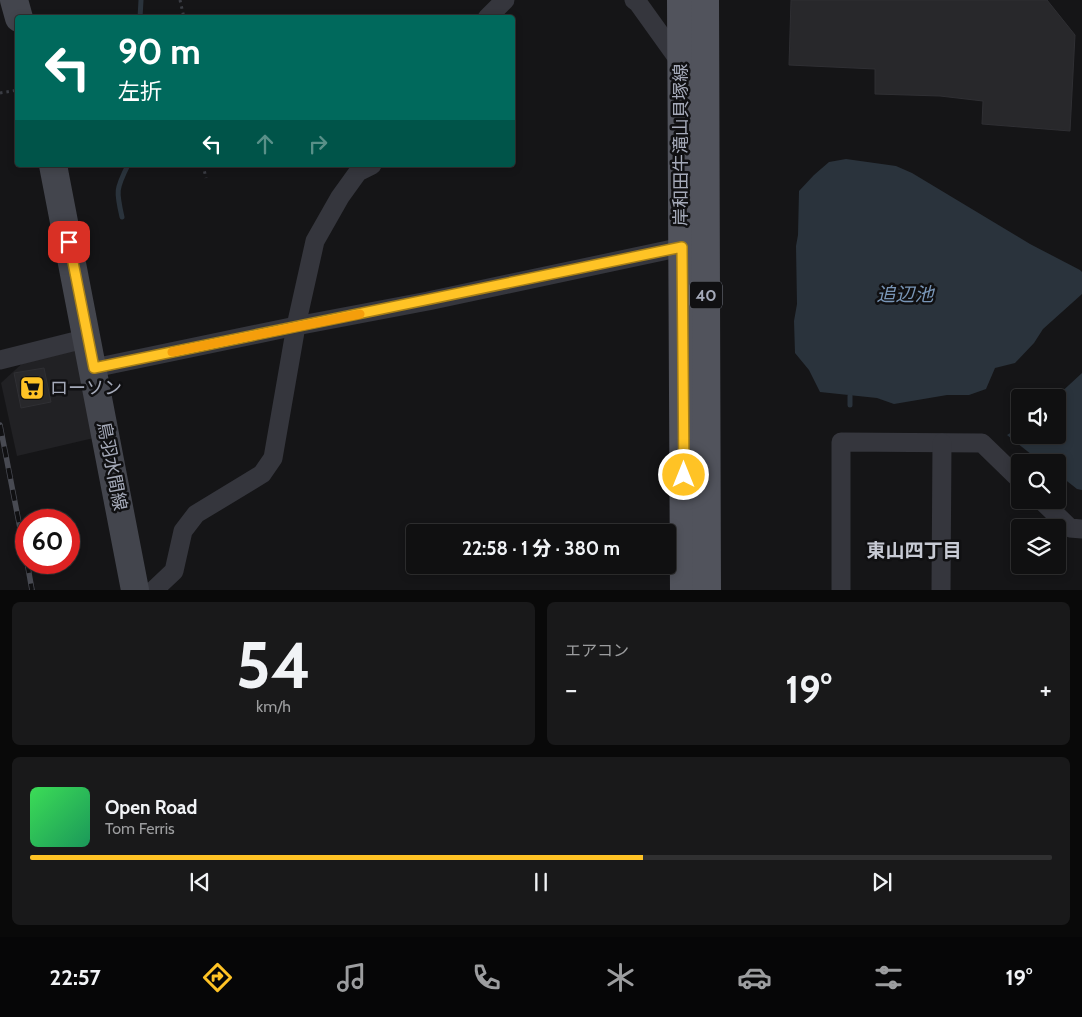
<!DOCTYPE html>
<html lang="ja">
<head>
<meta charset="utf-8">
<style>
	body { margin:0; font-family:Cabin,"Noto Sans JP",sans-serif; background:#19191a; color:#f1f3f6; height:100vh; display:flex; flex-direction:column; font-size:19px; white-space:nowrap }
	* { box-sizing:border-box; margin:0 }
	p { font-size:16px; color:#9c9d9f }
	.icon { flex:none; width:28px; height:28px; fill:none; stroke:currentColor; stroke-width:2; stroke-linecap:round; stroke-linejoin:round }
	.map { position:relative; height:590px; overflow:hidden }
	.drawer { display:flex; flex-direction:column; gap:12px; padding:12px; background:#090909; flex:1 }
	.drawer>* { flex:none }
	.hud { position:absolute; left:15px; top:15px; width:500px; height:152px; border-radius:5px; box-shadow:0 2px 8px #0003,0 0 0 1px #303031; background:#00695c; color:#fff; overflow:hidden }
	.controls { position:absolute; left:1011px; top:389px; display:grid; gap:10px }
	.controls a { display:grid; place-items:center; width:55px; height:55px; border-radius:5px; background:#101011; box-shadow:0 2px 8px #0003,0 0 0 1px #303031; font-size:25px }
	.speed { position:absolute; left:15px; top:509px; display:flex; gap:10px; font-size:25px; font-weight:700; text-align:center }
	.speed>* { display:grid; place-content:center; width:65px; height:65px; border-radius:50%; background:#101011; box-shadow:0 2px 8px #0003,0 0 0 1px #303031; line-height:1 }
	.speed .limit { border:8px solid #d22; background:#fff; color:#111 }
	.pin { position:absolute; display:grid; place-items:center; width:42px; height:42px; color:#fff; margin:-21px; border-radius:10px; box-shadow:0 2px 8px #0006 }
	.me { position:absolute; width:55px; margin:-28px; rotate:0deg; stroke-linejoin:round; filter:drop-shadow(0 0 4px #0008) }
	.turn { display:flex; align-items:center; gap:18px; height:105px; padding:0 20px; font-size:22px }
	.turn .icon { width:65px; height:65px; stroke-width:2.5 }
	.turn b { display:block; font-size:35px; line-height:42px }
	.lanes { display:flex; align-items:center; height:48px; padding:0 20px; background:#0003; justify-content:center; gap:25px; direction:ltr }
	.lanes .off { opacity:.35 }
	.big { font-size:38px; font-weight:800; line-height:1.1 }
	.drawer .tile { flex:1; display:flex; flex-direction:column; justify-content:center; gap:8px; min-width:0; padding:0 18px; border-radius:8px; background:#19191a }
	.drawer .dial { align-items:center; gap:0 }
	.dial b { font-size:65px; line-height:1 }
	.song { display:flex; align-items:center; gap:15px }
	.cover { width:60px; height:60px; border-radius:8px; background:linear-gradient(135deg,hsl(130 70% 55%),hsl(150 70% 35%)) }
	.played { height:5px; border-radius:2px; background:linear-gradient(90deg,#ffc325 60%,#303031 60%) }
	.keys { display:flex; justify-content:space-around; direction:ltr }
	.heat { display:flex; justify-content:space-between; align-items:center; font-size:28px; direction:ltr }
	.drawer .tiles { flex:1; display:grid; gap:12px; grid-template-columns:1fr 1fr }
	.tile:last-child { grid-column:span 2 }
	.trip { position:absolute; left:406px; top:524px; width:270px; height:50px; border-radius:5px; background:#101011; box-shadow:0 2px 8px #0003,0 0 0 1px #303031; font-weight:800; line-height:50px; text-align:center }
	.tab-bar { display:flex; height:80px; justify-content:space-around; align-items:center; background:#060607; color:#9c9d9f }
	.tab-bar .icon { width:35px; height:35px }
	.tab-bar .selected { color:#ffc325 }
	.tab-bar b { font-size:22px; color:#f1f3f6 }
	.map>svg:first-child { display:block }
	.built { fill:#212124 }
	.water { fill:#2a333c }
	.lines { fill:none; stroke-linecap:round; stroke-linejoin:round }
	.stream { stroke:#2a333c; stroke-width:5 }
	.building { fill:#28282b; stroke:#2f2f33 }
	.path { stroke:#3b3d44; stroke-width:3; stroke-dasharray:2.5 4; stroke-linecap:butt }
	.street { stroke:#35363d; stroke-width:19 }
	.secondary { stroke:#43454d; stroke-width:28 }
	.primary { stroke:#51535c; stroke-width:28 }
	.rail-casing { stroke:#484a52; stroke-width:5.5 }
	.rail { stroke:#101012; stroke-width:4; stroke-dasharray:11; stroke-linecap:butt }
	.route-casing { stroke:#a67f18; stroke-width:12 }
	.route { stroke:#ffc325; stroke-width:9 }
	.slow { stroke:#f59e0b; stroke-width:9 }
	.labels { text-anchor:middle; stroke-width:5; stroke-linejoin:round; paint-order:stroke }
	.shield { fill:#101012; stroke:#787c87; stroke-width:1 }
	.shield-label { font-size:16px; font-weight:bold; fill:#a5aab9 }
	.street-label { font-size:18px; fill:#a5aab9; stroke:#101012 }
	.poi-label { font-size:18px; fill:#a5aab9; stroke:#101012; text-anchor:start }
	.water-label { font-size:19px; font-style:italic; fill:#7996b7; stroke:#101012 }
	.neighbourhood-label { font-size:19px; font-weight:bold; fill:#c7cad4; stroke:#101012 }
</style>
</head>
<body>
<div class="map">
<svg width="1082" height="590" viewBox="0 0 1082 590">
	<rect width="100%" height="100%" fill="#151517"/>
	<polygon class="built" points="74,348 82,352 98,437 17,456 1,383 27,359"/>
	<g class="water">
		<polygon points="846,159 896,166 912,173 1030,244 1080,270 1082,272 1082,294 1043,329 1034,343 1015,363 995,368 986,389 969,395 947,395 894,404 877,398 820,392 809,370 795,353 794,321 797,304 796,246 798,235 799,191 814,175 829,162"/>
		<polygon points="1082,373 1082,490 1077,489 1058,474 1058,462 1041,462 1007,435 1020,427 1020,435 1058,435 1058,398 1056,397"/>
	</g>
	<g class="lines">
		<g class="stream">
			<polyline points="140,18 141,0"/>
			<path d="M 122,217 C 116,191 116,189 128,165"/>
			<polyline points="850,405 850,396"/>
		</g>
	</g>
	<g class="building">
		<polygon points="791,0 1047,0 1075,35 1070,131 982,124 983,101 940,96 875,94 875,69 789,65"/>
		<polygon points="44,368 51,402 21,408 14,373"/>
	</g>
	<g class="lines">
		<g class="path">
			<polyline points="180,0 184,18"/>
			<polyline points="0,93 18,90"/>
			<polyline points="203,165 206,178"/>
		</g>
		<g class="street">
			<polyline points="634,0 638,3 681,63"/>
			<polyline points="487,18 505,0"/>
			<polyline points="0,360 88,338"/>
			<polyline points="94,368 296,326 428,301 682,247"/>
			<polyline points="1041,500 1070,528 1082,529"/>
			<polyline points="154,590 174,571 183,531 196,514 262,474 273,458 296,326 315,241 340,197 358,172 372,165"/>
			<polyline points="841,590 841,442 982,443 1020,480"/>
			<polyline points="941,590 942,443"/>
		</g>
		<g class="secondary">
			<polyline points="14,0 19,18"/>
			<polyline points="53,165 135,590"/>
		</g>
		<g class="primary">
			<polyline points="681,0 684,590"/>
			<polyline points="705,0 707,590"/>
		</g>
		<defs>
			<g id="rail">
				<polyline points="0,425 26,559"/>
				<polyline points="27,562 32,590"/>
			</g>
		</defs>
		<use href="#rail" class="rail-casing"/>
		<use href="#rail" class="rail"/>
	</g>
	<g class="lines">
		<defs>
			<path id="route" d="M 69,242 L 94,368 C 290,327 486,289 682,247 L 684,475"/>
		</defs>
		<use href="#route" class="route-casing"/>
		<use href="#route" class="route"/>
		<polyline class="slow" points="172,352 360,314"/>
	</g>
	<defs>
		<symbol id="supermarket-square" viewBox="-11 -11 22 22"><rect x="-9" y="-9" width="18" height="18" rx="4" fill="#ffc325" stroke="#101012"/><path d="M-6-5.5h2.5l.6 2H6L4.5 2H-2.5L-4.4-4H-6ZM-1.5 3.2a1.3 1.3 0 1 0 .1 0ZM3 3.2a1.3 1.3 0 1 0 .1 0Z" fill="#111"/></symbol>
	</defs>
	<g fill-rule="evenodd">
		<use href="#supermarket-square" x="18" y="374" width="28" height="28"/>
	</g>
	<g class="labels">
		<rect class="shield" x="690" y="281.5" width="32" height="27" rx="4"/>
		<g class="shield-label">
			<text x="706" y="301">40</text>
		</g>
		<g class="street-label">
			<text transform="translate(681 145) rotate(-90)" y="6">岸和田牛滝山貝塚線</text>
			<text transform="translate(112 466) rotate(79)" y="6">鳥羽水間線</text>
		</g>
		<g class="poi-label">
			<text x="50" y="394">ローソン</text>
		</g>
		<g class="water-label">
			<text x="905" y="301">追辺池</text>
		</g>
		<g class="neighbourhood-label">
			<text x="914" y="557">東山四丁目</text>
		</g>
	</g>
</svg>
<div class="controls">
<a><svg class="icon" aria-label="sound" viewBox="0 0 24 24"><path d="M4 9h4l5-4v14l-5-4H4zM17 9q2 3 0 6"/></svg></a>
<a><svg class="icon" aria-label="search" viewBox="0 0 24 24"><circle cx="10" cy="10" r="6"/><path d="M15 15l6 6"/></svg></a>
<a><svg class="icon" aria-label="layers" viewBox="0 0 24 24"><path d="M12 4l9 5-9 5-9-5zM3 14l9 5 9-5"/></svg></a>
</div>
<div class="speed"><div class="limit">60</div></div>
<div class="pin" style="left:69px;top:242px;background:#d93025"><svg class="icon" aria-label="arrive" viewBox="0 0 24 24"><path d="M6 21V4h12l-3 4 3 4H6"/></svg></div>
<svg class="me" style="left:684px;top:475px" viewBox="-20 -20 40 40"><circle r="17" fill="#ffc325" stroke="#fff" stroke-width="3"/><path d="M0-11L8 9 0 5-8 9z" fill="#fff"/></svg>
<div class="trip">22:58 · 1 分 · 380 m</div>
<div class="hud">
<div class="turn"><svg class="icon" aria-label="left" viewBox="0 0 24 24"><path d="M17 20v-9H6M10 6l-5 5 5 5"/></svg><div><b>90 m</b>左折</div></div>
<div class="lanes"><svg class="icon" aria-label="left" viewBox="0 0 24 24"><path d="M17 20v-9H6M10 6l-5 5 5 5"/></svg><svg class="icon off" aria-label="ahead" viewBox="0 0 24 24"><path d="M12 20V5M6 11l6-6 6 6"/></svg><svg class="icon off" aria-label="right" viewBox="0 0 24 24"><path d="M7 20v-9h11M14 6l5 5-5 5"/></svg></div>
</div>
</div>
<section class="drawer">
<div class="tiles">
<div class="tile dial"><b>54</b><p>km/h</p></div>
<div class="tile"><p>エアコン</p>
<div class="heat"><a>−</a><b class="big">19°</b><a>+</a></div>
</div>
<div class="tile">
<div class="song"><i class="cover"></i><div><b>Open Road</b><p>Tom Ferris</p></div></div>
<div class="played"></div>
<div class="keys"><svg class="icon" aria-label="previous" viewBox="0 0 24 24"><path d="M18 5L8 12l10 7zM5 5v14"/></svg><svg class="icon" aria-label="pause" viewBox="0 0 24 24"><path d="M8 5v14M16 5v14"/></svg><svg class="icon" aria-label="next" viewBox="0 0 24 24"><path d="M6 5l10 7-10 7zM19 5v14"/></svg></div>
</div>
</div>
</section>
<nav class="tab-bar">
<b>22:57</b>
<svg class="icon selected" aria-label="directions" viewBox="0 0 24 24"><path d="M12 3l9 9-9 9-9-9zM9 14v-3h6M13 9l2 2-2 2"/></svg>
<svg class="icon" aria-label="music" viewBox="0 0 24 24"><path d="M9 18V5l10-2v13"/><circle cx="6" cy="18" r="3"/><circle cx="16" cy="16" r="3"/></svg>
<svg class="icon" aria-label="phone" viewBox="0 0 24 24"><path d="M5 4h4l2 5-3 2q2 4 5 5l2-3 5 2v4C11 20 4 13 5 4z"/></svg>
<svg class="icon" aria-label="climate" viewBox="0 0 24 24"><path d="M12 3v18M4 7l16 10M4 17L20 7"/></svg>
<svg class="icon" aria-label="car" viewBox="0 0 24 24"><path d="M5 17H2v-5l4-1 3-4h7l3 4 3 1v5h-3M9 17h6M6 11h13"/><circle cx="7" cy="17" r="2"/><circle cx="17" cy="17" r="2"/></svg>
<svg class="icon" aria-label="filters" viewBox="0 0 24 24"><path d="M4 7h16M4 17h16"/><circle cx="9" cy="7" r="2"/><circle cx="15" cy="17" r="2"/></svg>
<b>19°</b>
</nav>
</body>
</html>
